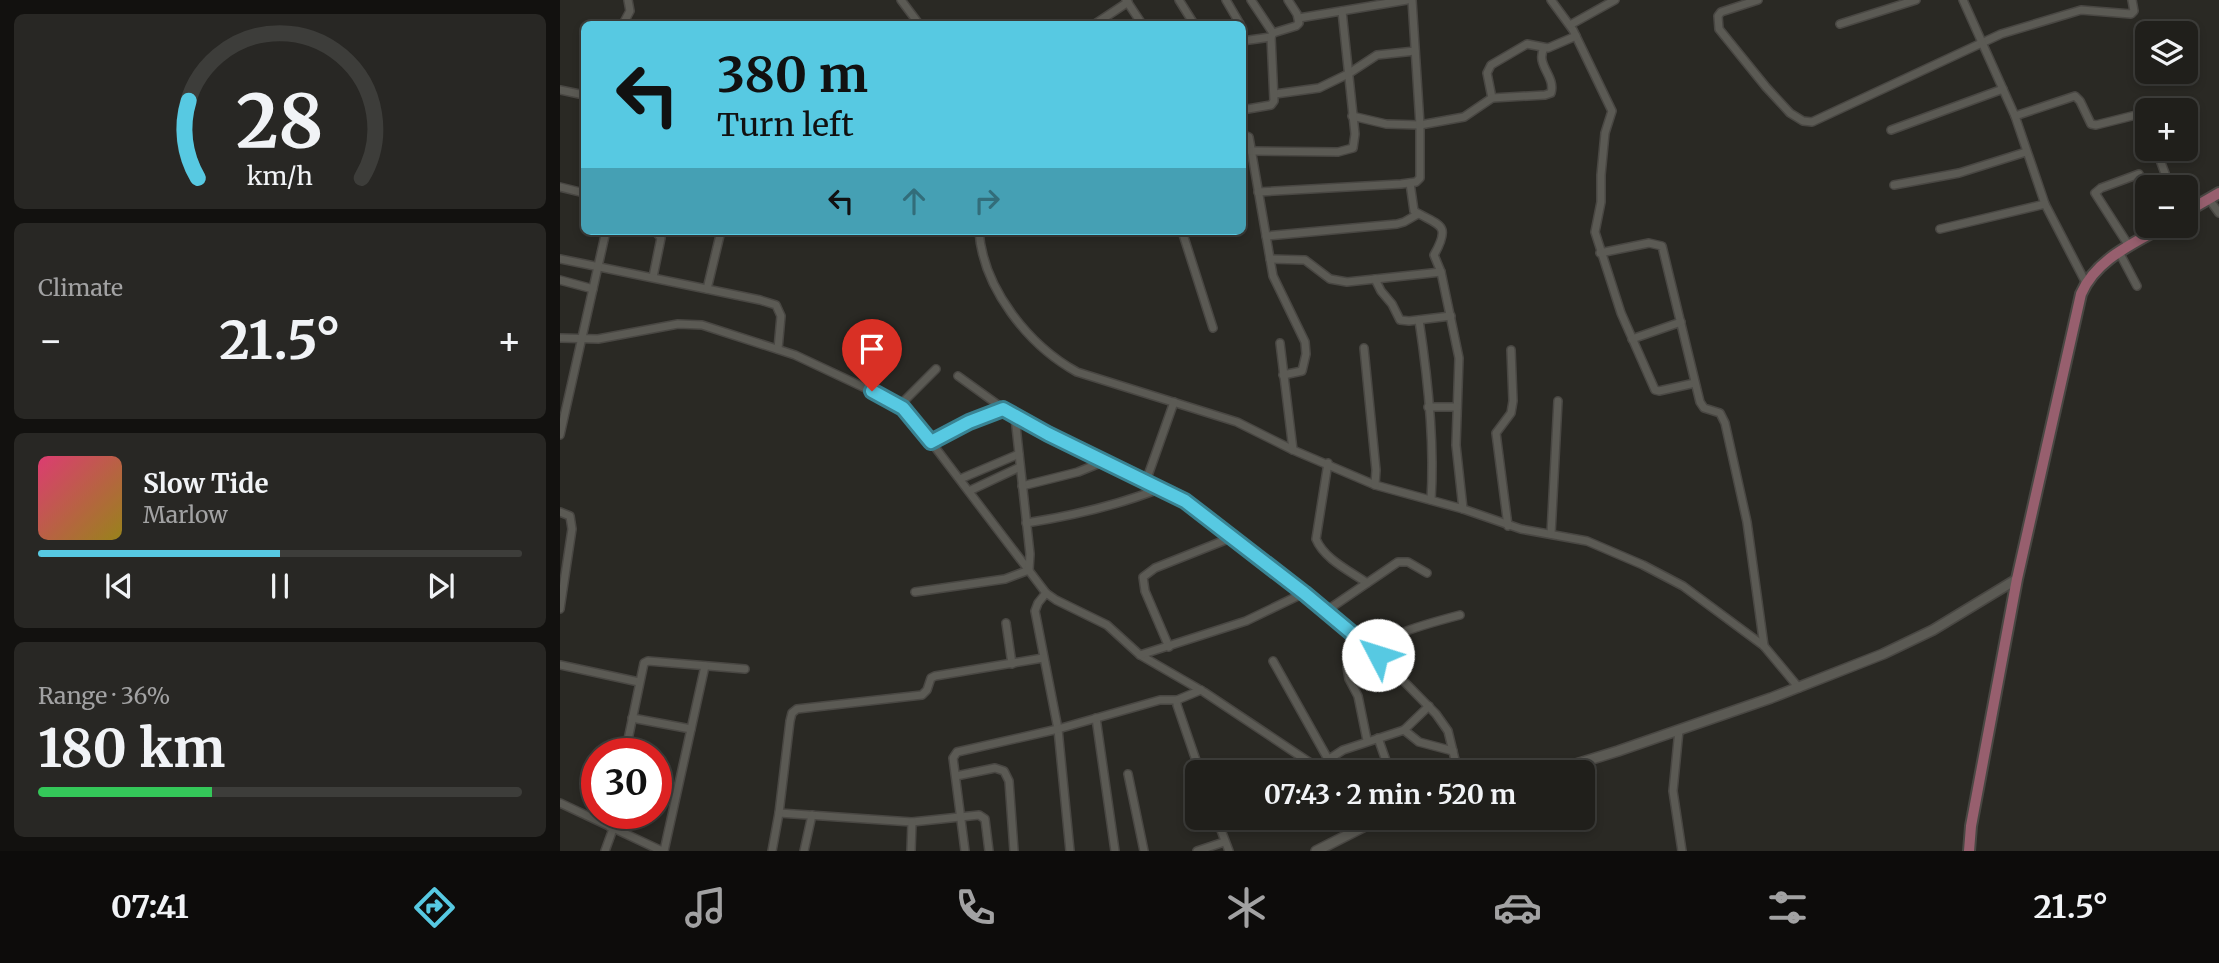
<!DOCTYPE html>
<html lang="en">
<head>
<meta charset="utf-8">
<style>
	body { margin:0; font-family:Merriweather,serif; background:#282724; color:#f1f3f6; height:100vh; display:flex; flex-direction:column; font-size:26px; white-space:nowrap }
	* { box-sizing:border-box; margin:0 }
	p { font-size:23px; color:#a2a2a3 }
	.icon { flex:none; width:38px; height:38px; fill:none; stroke:currentColor; stroke-width:2; stroke-linecap:round; stroke-linejoin:round }
	.map { position:relative; flex:1; overflow:hidden }
	.sheet { display:flex; flex-direction:column; gap:14px; padding:14px; background:#12110f; width:560px }
	.sheet>* { flex:none }
	.banner { position:absolute; left:21px; top:21px; width:665px; height:214px; border-radius:10px; box-shadow:0 4px 10px #0003,0 0 0 2px #3d3d3a; background:#57c9e2; color:#111; overflow:hidden }
	.fabs { position:absolute; left:1575px; top:21px; display:grid; gap:14px }
	.fabs a { display:grid; place-items:center; width:63px; height:63px; border-radius:10px; background:#201f1b; box-shadow:0 4px 10px #0003,0 0 0 2px #3d3d3a; font-size:35px }
	.speed { position:absolute; left:21px; top:738px; display:flex; gap:14px; font-size:35px; font-weight:700; text-align:center }
	.speed>* { display:grid; place-content:center; width:91px; height:91px; border-radius:50%; background:#201f1b; box-shadow:0 4px 10px #0003,0 0 0 2px #3d3d3a; line-height:1 }
	.speed .limit { border:10px solid #d22; background:#fff; color:#111 }
	.pin { position:absolute; display:grid; place-items:center; width:60px; height:60px; color:#fff; margin:-72px -30px; border-radius:50% 50% 50% 0; rotate:-45deg; box-shadow:0 0 7px #0007 }
	.pin .icon { rotate:45deg }
	.me { position:absolute; width:77px; margin:-38px; rotate:310deg; stroke-linejoin:round; filter:drop-shadow(0 0 5px #0008) }
	.turn { display:flex; align-items:center; gap:24px; height:147px; padding:0 21px; font-size:32px }
	.turn .icon { width:91px; height:91px; stroke-width:2.5 }
	.turn b { display:block; font-size:49px; line-height:60px }
	.lanes { display:flex; align-items:center; height:66px; padding:0 21px; background:#0003; justify-content:center; gap:35px; direction:ltr }
	.lanes .off { opacity:.35 }
	.big { font-size:52px; font-weight:700; line-height:1.1 }
	.sheet .widget { flex:1; display:flex; flex-direction:column; justify-content:center; gap:10px; min-width:0; padding:0 24px; border-radius:10px; background:#282724 }
	.sheet .dial { align-items:center; gap:0 }
	.dial svg { height:182px; overflow:visible; fill:none; stroke:#3d3d3a; stroke-width:7; stroke-linecap:round; text-anchor:middle }
	.dial text { fill:#f1f3f6; stroke:none }
	.song { display:flex; align-items:center; gap:21px }
	.cover { width:84px; height:84px; border-radius:10px; background:linear-gradient(135deg,hsl(340 70% 55%),hsl(50 70% 35%)) }
	.played { height:7px; border-radius:4px; background:linear-gradient(90deg,#57c9e2 50%,#3d3d3a 50%) }
	.keys { display:flex; justify-content:space-around; direction:ltr }
	.heat { display:flex; justify-content:space-between; align-items:center; font-size:38px; direction:ltr }
	.charge { height:10px; border-radius:5px; background:linear-gradient(90deg,#34c759 36%,#3d3d3a 0) }
	.trip { position:absolute; left:625px; top:760px; width:410px; height:70px; border-radius:10px; background:#201f1b; box-shadow:0 4px 10px #0003,0 0 0 2px #3d3d3a; font-weight:700; line-height:70px; text-align:center }
	.tabs { display:flex; height:112px; justify-content:space-around; align-items:center; background:#0d0c0b; color:#a2a2a3 }
	.tabs .icon { width:49px; height:49px }
	.tabs .current { color:#57c9e2 }
	.tabs b { font-size:32px; color:#f1f3f6 }
	main { display:flex; flex:1; min-height:0 }
	.map>svg:first-child { display:block }
	.lines { fill:none; stroke-linecap:round; stroke-linejoin:round }
	.minor-casing { stroke:#494743; stroke-width:10 }
	.tertiary-casing { stroke:#494743; stroke-width:12 }
	.primary-casing { stroke:#494743; stroke-width:14 }
	.minor { stroke:#5b5a54; stroke-width:7 }
	.tertiary { stroke:#5b5a54; stroke-width:9 }
	.primary { stroke:#975f6e; stroke-width:10 }
	.route-casing { stroke:#398393; stroke-width:18 }
	.route { stroke:#57c9e2; stroke-width:12 }
</style>
</head>
<body>
<main>
<section class="sheet">
<div class="widget dial"><svg viewBox="0 0 100 80">
<path d="M14 69A42 42 0 1 1 86 69"/>
<path d="M14 69A42 42 0 0 1 10 35" stroke="#57c9e2"/>
<text x="50" y="56" font-size="32" font-weight="700">28</text>
<text x="50" y="72" font-size="11">km/h</text>
</svg></div>
<div class="widget"><p>Climate</p>
<div class="heat"><a>−</a><b class="big">21.5°</b><a>+</a></div>
</div>
<div class="widget">
<div class="song"><i class="cover"></i><div><b>Slow Tide</b><p>Marlow</p></div></div>
<div class="played"></div>
<div class="keys"><svg class="icon" aria-label="previous" viewBox="0 0 24 24"><path d="M18 5L8 12l10 7zM5 5v14"/></svg><svg class="icon" aria-label="pause" viewBox="0 0 24 24"><path d="M8 5v14M16 5v14"/></svg><svg class="icon" aria-label="next" viewBox="0 0 24 24"><path d="M6 5l10 7-10 7zM19 5v14"/></svg></div>
</div>
<div class="widget"><p>Range · 36%</p><b class="big">180 km</b><div class="charge"></div></div>
</section>
<div class="map">
<svg width="1659" height="851" viewBox="0 0 1659 851">
	<rect width="100%" height="100%" fill="#2a2924"/>
	<g class="lines">
		<defs>
			<g id="minor">
				<polyline points="341,0 359,24"/>
				<polyline points="566,0 582,24"/>
				<polyline points="619,0 634,24"/>
				<polyline points="666,0 680,24"/>
				<polyline points="691,0 713,33"/>
				<polyline points="991,0 1013,30 1052,111 1045,133 1041,175 1041,202 1035,232 1061,313 1095,390 1099,391 1135,383"/>
				<polyline points="1198,0 1161,12 1158,16 1159,29 1206,87 1230,113 1243,121 1252,122 1441,34 1521,10 1571,14 1574,11 1572,0"/>
				<polyline points="1403,0 1455,116 1485,204 1526,283"/>
				<polyline points="739,18 847,0"/>
				<polyline points="63,24 70,11 68,0"/>
				<polyline points="535,24 568,2"/>
				<polyline points="1280,24 1356,0"/>
				<polyline points="1010,25 1055,0"/>
				<polyline points="682,41 711,37"/>
				<polyline points="0,90 24,95"/>
				<polyline points="715,94 759,88 788,74 817,55 855,51"/>
				<polyline points="932,98 927,73 931,65 967,44 988,48 1016,36"/>
				<polyline points="682,110 711,105 714,101 711,37 713,33 736,26 739,23 737,14 728,0"/>
				<path d="M 792,116 L 826,124 L 860,125 L 904,117 L 932,98 L 985,95 L 991,93 C 996,76 975,65 984,48"/>
				<polyline points="1455,116 1515,96 1520,101 1531,124 1536,125 1580,114"/>
				<polyline points="1331,130 1443,89"/>
				<polyline points="682,134 689,137 713,276 745,342 746,354 742,371 723,375"/>
				<polyline points="1596,149 1610,187"/>
				<polyline points="691,151 778,152 793,148 795,134 782,11"/>
				<path d="M 850,183 L 854,211 C 879,226 892,223 874,255 L 881,272 L 899,358 L 896,445 L 903,509"/>
				<polyline points="1334,185 1399,173 1466,152"/>
				<polyline points="0,187 24,193"/>
				<polyline points="698,192 841,184 856,182 860,178 860,125 852,0"/>
				<polyline points="1649,199 1659,213"/>
				<polyline points="1380,229 1485,204"/>
				<polyline points="92,231 96,232 101,238 93,277"/>
				<path d="M 419,231 C 423,288 468,345 517,372 L 677,422 L 733,450 L 815,485 L 903,509 L 961,529 L 1027,541 L 1083,565 L 1123,586 L 1204,646 L 1239,688"/>
				<polyline points="622,231 653,328"/>
				<polyline points="706,236 837,224 844,222 858,214"/>
				<polyline points="1569,246 1535,193 1541,188 1579,174"/>
				<polyline points="1559,252 1577,286"/>
				<polyline points="1040,253 1089,243 1102,246 1140,402 1144,408 1160,413 1165,423 1187,522 1204,646"/>
				<polyline points="0,259 200,300 216,305 221,316 218,349"/>
				<polyline points="710,259 745,260 770,279 787,282 881,272"/>
				<polyline points="815,279 821,291 832,304 840,320 849,321 891,316"/>
				<polyline points="0,280 33,289"/>
				<polyline points="147,289 161,231"/>
				<path d="M 859,320 C 868,379 875,441 871,500"/>
				<polyline points="0,338 38,339 118,324 142,325 235,355 335,402 349,413 486,593 496,600 547,625 580,655 644,692 764,772"/>
				<polyline points="1072,339 1121,322"/>
				<polyline points="720,343 733,450"/>
				<polyline points="804,348 816,470 815,485"/>
				<polyline points="398,376 455,417 625,501 665,530 818,655 876,714 888,731 898,772"/>
				<polyline points="340,405 376,369"/>
				<polyline points="868,407 897,407"/>
				<polyline points="0,435 46,231"/>
				<polyline points="371,441 409,422 443,409"/>
				<path d="M 768,463 L 756,539 C 764,559 790,571 807,583"/>
				<polyline points="400,479 459,454"/>
				<polyline points="586,481 614,402"/>
				<polyline points="462,486 518,472 545,461"/>
				<polyline points="409,491 460,467"/>
				<polyline points="0,512 10,516 12,529 0,609"/>
				<path d="M 466,523 C 511,516 559,505 601,488"/>
				<polyline points="948,526 936,433 951,413 953,401 951,350"/>
				<polyline points="991,534 998,401"/>
				<polyline points="355,592 445,579 469,570 470,554 455,417"/>
				<polyline points="486,593 478,603 475,611 498,729 510,851"/>
				<polyline points="766,611 838,562 848,562 867,573"/>
				<polyline points="446,623 452,664"/>
				<polyline points="609,647 585,591 583,577 595,568 673,537"/>
				<polyline points="580,655 686,621 744,593"/>
				<polyline points="713,661 768,759"/>
				<polyline points="0,665 79,682"/>
				<polyline points="72,718 131,729"/>
				<polyline points="536,718 555,851"/>
				<polyline points="844,730 859,742 893,751"/>
				<polyline points="1119,730 1113,791 1122,851"/>
				<polyline points="818,738 830,772"/>
				<path d="M 807,740 L 798,696 L 789,679 L 787,667 C 824,635 854,627 900,615"/>
				<polyline points="65,754 84,663 88,661 185,669"/>
				<polyline points="757,767 783,750 844,730 869,706"/>
				<polyline points="640,772 617,705 617,700 641,690"/>
				<polyline points="568,774 584,851"/>
				<polyline points="396,776 435,768 444,771 449,781 454,851"/>
				<polyline points="0,803 102,851"/>
				<polyline points="219,813 352,822 419,815 425,819 429,851"/>
				<polyline points="656,817 669,851"/>
				<polyline points="658,823 675,817"/>
				<polyline points="50,827 53,814"/>
				<polyline points="45,851 53,829"/>
				<polyline points="104,851 145,666"/>
				<polyline points="212,851 219,813 230,721 232,713 237,709 362,695 367,690 371,678 375,676 483,658"/>
				<polyline points="244,851 252,815"/>
				<polyline points="351,851 352,822"/>
				<polyline points="405,851 393,758 397,752 498,729 600,700 617,700"/>
				<polyline points="637,851 664,842"/>
			</g>
			<g id="tertiary">
				<polyline points="990,772 1058,751 1211,698 1323,654 1373,630 1457,579"/>
				<polyline points="756,851 823,817"/>
			</g>
			<g id="primary">
				<polyline points="1626,212 1659,193"/>
				<path d="M 1409,851 L 1411,826 L 1457,579 L 1521,294 C 1536,259 1573,244 1604,226"/>
			</g>
		</defs>
		<use href="#minor" class="minor-casing"/>
		<use href="#tertiary" class="tertiary-casing"/>
		<use href="#primary" class="primary-casing"/>
		<use href="#minor" class="minor"/>
		<use href="#tertiary" class="tertiary"/>
		<use href="#primary" class="primary"/>
	</g>
	<g class="lines">
		<defs>
			<polyline id="route" points="312,391 343,408 371,442 409,422 443,409 488,434 625,501 744,593 818,655"/>
		</defs>
		<use href="#route" class="route-casing"/>
		<use href="#route" class="route"/>
	</g>
</svg>
<div class="fabs">
<a><svg class="icon" aria-label="layers" viewBox="0 0 24 24"><path d="M12 4l9 5-9 5-9-5zM3 14l9 5 9-5"/></svg></a>
<a>+</a>
<a>−</a>
</div>
<div class="speed"><div class="limit">30</div></div>
<div class="pin" style="left:312px;top:391px;background:#d93025"><svg class="icon" aria-label="arrive" viewBox="0 0 24 24"><path d="M6 21V4h12l-3 4 3 4H6"/></svg></div>
<svg class="me" style="left:818px;top:655px" viewBox="-20 -20 40 40"><circle r="19" fill="#fff"/><path d="M0-13L10 11 0 6-10 11z" fill="#57c9e2"/></svg>
<div class="trip">07:43 · 2 min · 520 m</div>
<div class="banner">
<div class="turn"><svg class="icon" aria-label="left" viewBox="0 0 24 24"><path d="M17 20v-9H6M10 6l-5 5 5 5"/></svg><div><b>380 m</b>Turn left</div></div>
<div class="lanes"><svg class="icon" aria-label="left" viewBox="0 0 24 24"><path d="M17 20v-9H6M10 6l-5 5 5 5"/></svg><svg class="icon off" aria-label="ahead" viewBox="0 0 24 24"><path d="M12 20V5M6 11l6-6 6 6"/></svg><svg class="icon off" aria-label="right" viewBox="0 0 24 24"><path d="M7 20v-9h11M14 6l5 5-5 5"/></svg></div>
</div>
</div>
</main>
<nav class="tabs">
<b>07:41</b>
<svg class="icon current" aria-label="directions" viewBox="0 0 24 24"><path d="M12 3l9 9-9 9-9-9zM9 14v-3h6M13 9l2 2-2 2"/></svg>
<svg class="icon" aria-label="music" viewBox="0 0 24 24"><path d="M9 18V5l10-2v13"/><circle cx="6" cy="18" r="3"/><circle cx="16" cy="16" r="3"/></svg>
<svg class="icon" aria-label="phone" viewBox="0 0 24 24"><path d="M5 4h4l2 5-3 2q2 4 5 5l2-3 5 2v4C11 20 4 13 5 4z"/></svg>
<svg class="icon" aria-label="climate" viewBox="0 0 24 24"><path d="M12 3v18M4 7l16 10M4 17L20 7"/></svg>
<svg class="icon" aria-label="car" viewBox="0 0 24 24"><path d="M5 17H2v-5l4-1 3-4h7l3 4 3 1v5h-3M9 17h6M6 11h13"/><circle cx="7" cy="17" r="2"/><circle cx="17" cy="17" r="2"/></svg>
<svg class="icon" aria-label="filters" viewBox="0 0 24 24"><path d="M4 7h16M4 17h16"/><circle cx="9" cy="7" r="2"/><circle cx="15" cy="17" r="2"/></svg>
<b>21.5°</b>
</nav>
</body>
</html>
